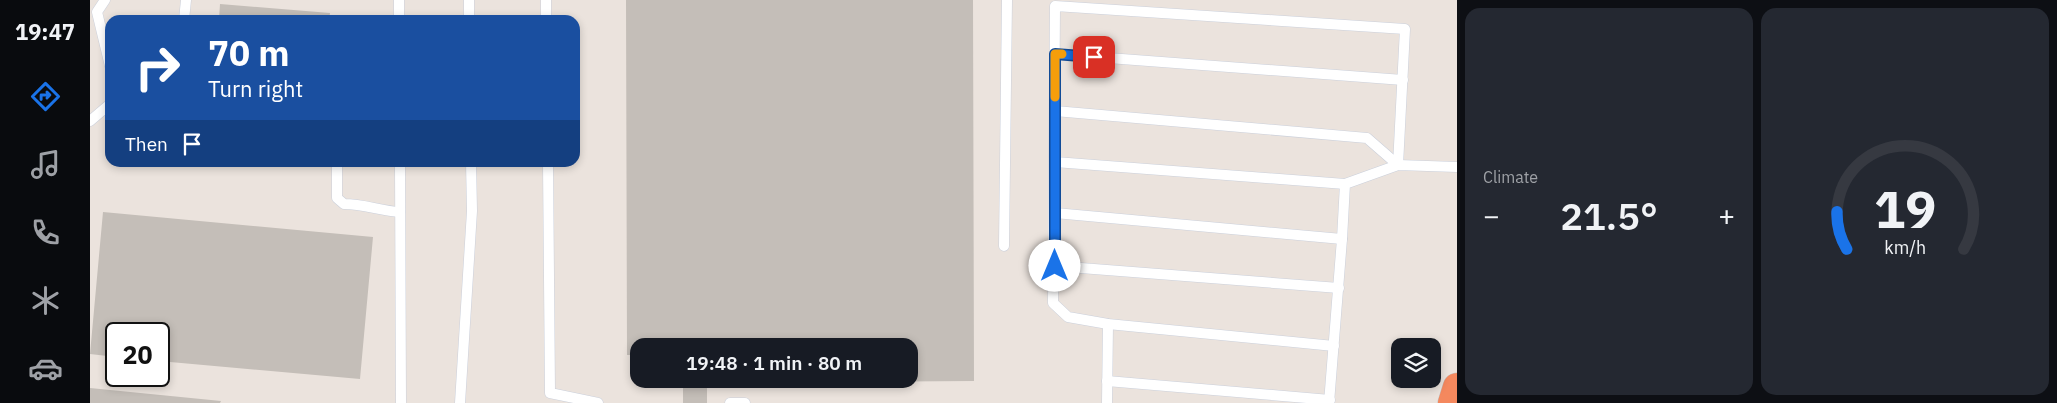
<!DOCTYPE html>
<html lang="en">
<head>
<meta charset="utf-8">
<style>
	body { margin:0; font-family:"IBM Plex Sans",sans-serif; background:#242831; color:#f1f3f6; height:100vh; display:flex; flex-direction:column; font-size:19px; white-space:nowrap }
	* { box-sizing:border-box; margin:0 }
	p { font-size:16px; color:#9ea1a6 }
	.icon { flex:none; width:28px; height:28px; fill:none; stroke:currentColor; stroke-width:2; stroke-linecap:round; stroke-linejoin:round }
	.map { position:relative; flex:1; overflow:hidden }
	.sheet { display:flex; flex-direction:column; gap:8px; padding:8px; background:#0d0f14; width:600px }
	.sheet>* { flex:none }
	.banner { position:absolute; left:15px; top:15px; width:475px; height:152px; border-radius:15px; box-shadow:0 2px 8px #0003; background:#1a4fa0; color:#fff; overflow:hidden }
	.tools { position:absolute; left:1301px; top:338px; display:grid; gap:10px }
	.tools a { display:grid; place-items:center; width:50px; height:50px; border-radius:10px; background:#171b24; box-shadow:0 2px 8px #0003; font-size:25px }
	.speed { position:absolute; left:15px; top:322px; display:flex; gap:10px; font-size:25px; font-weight:700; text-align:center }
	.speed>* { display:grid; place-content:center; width:65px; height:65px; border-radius:50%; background:#171b24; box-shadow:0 2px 8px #0003; line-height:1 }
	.speed .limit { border:2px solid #111; border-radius:8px; background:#fff; color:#111 }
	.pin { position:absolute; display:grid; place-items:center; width:42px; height:42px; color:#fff; margin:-21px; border-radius:10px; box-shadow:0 2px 8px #0006 }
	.me { position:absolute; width:55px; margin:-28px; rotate:0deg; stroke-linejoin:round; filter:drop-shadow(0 0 4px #0008) }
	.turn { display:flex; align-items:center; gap:18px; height:105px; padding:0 20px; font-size:22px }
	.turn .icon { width:65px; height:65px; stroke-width:2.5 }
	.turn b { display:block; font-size:35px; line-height:42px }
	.then { display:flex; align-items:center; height:48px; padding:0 20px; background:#0003; gap:10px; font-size:19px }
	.big { font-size:38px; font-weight:600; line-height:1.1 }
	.sheet .card { flex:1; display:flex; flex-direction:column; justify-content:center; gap:8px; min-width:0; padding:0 18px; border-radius:15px; background:#242831 }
	.sheet .dial { align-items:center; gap:0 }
	.dial svg { height:130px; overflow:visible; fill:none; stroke:#363941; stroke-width:7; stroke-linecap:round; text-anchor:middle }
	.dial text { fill:#f1f3f6; stroke:none }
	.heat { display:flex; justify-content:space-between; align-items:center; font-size:28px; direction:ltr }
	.sheet .tiles { flex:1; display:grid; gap:8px; grid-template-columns:repeat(2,1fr) }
	.trip { position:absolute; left:540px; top:338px; width:288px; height:50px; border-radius:15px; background:#171b24; box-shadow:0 2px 8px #0003; font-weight:600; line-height:50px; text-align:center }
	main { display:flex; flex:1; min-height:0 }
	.tabs { display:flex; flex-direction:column; width:90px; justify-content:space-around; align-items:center; background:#090b0e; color:#9ea1a6 }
	.tabs .icon { width:35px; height:35px }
	.tabs .selected { color:#1a73e8 }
	.tabs b { font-size:22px; color:#f1f3f6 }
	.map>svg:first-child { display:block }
	.building { fill:#c4beb8 }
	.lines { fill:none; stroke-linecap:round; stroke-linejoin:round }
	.lane-casing { stroke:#cbd0db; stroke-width:11 }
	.highway-casing { stroke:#c3c3c3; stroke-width:29 }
	.lane { stroke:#fff; stroke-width:10 }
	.highway { stroke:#f4885e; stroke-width:28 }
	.route-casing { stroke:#114b97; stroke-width:12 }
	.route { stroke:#1a73e8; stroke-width:9 }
	.slow { stroke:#f59e0b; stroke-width:9 }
</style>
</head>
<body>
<main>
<nav class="tabs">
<b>19:47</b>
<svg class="icon selected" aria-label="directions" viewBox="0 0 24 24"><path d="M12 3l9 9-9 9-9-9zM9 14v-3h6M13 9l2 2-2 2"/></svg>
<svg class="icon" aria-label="music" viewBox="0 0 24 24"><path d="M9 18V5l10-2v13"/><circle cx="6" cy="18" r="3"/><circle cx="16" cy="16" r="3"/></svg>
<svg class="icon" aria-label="phone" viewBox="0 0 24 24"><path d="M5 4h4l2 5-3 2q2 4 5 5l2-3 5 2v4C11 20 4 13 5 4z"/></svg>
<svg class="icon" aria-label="climate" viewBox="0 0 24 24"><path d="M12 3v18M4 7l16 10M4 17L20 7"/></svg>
<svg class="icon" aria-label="car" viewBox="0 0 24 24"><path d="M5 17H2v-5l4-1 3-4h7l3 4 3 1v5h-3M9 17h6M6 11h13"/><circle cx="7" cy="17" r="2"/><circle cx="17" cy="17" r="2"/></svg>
</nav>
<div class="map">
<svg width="1367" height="403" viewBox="0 0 1367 403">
	<rect width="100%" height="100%" fill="#ebe3dd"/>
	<g class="building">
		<polygon points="536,0 883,0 884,381 617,383 617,403 593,403 593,379 819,379 819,346 549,346 549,355 537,355"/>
		<polygon points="130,4 240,13 239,20 129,20"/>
		<polygon points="13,212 283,237 270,379 69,361 69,334 26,334 26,357 0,354"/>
		<polygon points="0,388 131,401 130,403 0,403"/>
	</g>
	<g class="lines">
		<defs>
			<g id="lane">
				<polyline points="15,0 7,12 20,66"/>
				<polyline points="309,0 309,20"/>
				<polyline points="379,0 379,20"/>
				<polyline points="456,0 456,20"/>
				<polyline points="94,20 96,0"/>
				<polyline points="965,54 1313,80"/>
				<polyline points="965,111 1277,138 1308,165"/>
				<polyline points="0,121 20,104"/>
				<path d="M 247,162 L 247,198 L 254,204 C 274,204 291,211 310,212"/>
				<polyline points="310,162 311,403"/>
				<polyline points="458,162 460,393 508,403"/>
				<polyline points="965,162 1255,184"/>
				<polyline points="965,213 1252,239"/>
				<polyline points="914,246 917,0"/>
				<polyline points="965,266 1249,288"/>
				<polyline points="1244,346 1018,324 978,317 963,303 965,6 1315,29 1308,165"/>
				<polyline points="1017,381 1240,400"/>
				<polyline points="370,403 382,211 381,162"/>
				<polyline points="640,403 655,403"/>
				<polyline points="1017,403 1018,324"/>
				<polyline points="1239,403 1252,239 1255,184 1308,165 1367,167"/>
			</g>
			<polyline id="highway" points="1362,403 1367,387"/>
		</defs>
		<use href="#lane" class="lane-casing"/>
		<use href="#highway" class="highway-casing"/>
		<use href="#lane" class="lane"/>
		<use href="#highway" class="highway"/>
	</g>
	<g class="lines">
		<defs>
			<polyline id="route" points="965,266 965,54 1004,57"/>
		</defs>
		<use href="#route" class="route-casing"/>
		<use href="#route" class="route"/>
		<polyline class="slow" points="965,97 965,54 972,54"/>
	</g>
</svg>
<div class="tools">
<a><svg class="icon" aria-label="layers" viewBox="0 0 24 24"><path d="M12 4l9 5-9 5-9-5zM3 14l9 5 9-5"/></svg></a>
</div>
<div class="speed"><div class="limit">20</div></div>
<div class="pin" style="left:1004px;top:57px;background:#d93025"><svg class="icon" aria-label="arrive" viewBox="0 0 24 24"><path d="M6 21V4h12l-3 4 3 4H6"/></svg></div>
<svg class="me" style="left:965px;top:266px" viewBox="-20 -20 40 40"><circle r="19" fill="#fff"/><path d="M0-13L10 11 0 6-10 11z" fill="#1a73e8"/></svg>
<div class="trip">19:48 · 1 min · 80 m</div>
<div class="banner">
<div class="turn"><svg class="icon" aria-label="right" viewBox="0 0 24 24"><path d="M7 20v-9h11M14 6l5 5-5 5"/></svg><div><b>70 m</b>Turn right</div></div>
<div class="then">Then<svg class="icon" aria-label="arrive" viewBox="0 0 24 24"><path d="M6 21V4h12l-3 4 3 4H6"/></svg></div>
</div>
</div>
<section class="sheet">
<div class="tiles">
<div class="card"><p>Climate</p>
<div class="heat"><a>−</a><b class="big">21.5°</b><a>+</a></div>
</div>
<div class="card dial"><svg viewBox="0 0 100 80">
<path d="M14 69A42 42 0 1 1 86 69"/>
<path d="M14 69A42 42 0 0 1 8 46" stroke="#1a73e8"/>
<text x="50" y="56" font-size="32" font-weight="700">19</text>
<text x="50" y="72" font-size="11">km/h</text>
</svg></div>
</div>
</section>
</main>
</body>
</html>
